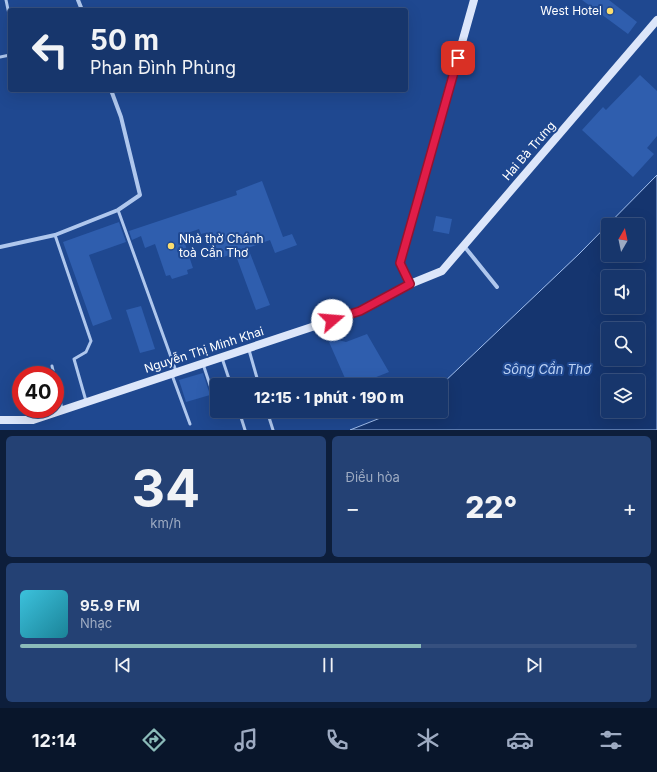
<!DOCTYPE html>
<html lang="vi">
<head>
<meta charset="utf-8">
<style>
	body { margin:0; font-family:Inter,sans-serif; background:#244174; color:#f1f3f6; height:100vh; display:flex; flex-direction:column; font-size:15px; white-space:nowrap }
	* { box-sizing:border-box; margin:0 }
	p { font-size:13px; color:#9eabc2 }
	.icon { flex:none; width:22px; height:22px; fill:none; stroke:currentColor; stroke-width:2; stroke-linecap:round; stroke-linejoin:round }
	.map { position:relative; height:430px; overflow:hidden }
	.side { display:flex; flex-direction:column; gap:6px; padding:6px; background:#0d1e3b; flex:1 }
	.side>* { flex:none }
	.guide { position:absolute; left:8px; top:8px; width:400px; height:84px; border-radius:4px; box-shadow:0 4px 16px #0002,0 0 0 1px #36507f; background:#17366c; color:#f1f3f6; overflow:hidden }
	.needle { width:26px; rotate:9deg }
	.fabs { position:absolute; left:601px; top:218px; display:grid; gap:8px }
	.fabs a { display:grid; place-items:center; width:44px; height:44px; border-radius:4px; background:#17366c; box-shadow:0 4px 16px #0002,0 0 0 1px #36507f; font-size:20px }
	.speed { position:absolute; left:12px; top:366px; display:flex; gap:8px; font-size:20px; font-weight:700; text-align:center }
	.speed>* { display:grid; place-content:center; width:52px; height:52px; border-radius:50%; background:#17366c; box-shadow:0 4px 16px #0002,0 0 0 1px #36507f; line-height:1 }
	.speed .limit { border:6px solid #d22; background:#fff; color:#111 }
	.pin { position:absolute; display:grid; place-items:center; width:34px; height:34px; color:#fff; margin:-17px; border-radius:8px; box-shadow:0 2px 6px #0006 }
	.me { position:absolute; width:44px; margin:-22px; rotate:72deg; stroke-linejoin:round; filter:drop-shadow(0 0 3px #0008) }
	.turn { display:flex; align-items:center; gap:14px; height:84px; padding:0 16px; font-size:18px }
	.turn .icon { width:52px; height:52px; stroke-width:2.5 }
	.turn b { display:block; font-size:28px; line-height:34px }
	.big { font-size:30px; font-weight:800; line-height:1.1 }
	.side .tile { flex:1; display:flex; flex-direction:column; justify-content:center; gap:6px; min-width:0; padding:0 14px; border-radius:6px; background:#244174 }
	.side .dial { align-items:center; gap:0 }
	.dial b { font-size:52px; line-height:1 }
	.song { display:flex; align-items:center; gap:12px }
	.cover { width:48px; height:48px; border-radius:6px; background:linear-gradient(135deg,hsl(190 70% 55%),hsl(190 70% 35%)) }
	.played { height:4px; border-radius:2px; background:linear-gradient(90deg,#8bbbb9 65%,#36507f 65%) }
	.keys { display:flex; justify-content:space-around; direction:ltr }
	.heat { display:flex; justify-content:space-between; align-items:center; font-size:22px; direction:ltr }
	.side .tiles { flex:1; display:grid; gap:6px; grid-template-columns:1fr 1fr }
	.tile:last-child { grid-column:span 2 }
	.trip { position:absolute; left:210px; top:378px; width:238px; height:40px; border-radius:4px; background:#17366c; box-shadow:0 4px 16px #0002,0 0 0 1px #36507f; font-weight:800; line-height:40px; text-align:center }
	.tab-bar { display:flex; height:64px; justify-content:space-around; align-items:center; background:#09162b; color:#9eabc2 }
	.tab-bar .icon { width:28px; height:28px }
	.tab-bar .on { color:#8bbbb9 }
	.tab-bar b { font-size:18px; color:#f1f3f6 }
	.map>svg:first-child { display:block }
	.water { fill:#15356f; stroke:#a3c0ef; fill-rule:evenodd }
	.building { fill:#2f5eae }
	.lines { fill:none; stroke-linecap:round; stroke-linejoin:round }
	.lane { stroke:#afc7ed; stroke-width:3 }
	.street { stroke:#afc7ed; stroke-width:4 }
	.secondary { stroke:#dce6fa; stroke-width:8 }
	.route-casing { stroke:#92132f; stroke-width:10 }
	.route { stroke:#e11d48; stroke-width:7 }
	.poi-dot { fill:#fbdd6f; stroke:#1f4890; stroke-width:1.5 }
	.labels { text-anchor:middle; stroke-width:4; stroke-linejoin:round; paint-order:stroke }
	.poi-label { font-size:12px; fill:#fff; stroke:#1f4890; text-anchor:end }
	.street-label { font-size:12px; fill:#fff; stroke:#1f4890 }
	.water-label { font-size:13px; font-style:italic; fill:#bbd1f4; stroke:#1f4890 }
</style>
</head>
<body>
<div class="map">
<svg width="657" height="430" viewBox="0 0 657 430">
	<rect width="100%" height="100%" fill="#1f4890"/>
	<path class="water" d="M 657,175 L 657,430 L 350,430 L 398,411 L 441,411 L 441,385 L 579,254 ZM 608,225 L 638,225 L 638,255 L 608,255 ZM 608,277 L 638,277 L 638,307 L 608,307 ZM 608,329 L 638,329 L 638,359 L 608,359 ZM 608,381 L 638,381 L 638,411 L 608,411 Z"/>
	<g class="building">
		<polygon points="582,0 609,0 637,22 628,34"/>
		<polygon points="640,75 657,91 657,136 647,148 654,154 633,177 582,130 603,107 606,110"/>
		<polygon points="262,181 283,237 292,234 297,245 275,253 270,240 248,248 270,305 256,310 235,253 215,260 205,233 201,234 199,229 182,235 193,268 187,270 188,274 172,279 170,275 166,276 155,244 145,248 141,236 132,240 129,231 237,195 236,191"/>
		<polygon points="436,216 452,219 449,234 433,231"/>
		<polygon points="119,222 126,242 89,255 112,319 93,326 63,242"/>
		<polygon points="141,306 155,349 140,353 126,310"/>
		<polygon points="367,334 389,372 356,385 348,385 329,342 334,339 346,342"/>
		<polygon points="203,373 210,395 186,402 179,380"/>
	</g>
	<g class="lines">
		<g class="lane">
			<polyline points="6,0 10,19"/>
			<polyline points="0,57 10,55"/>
			<polyline points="118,210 176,371"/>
			<polyline points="55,235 91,341 86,352 74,359 86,401"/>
			<polyline points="249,350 259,385"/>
			<polyline points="222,358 231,385"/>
			<polyline points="203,364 212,391"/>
			<polyline points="52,366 54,375"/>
			<polyline points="172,375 190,424"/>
			<polyline points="55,378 62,409"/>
			<polyline points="239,411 245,430"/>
			<polyline points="267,411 273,430"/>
		</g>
		<g class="street">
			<polyline points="78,0 82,10"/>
			<polyline points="464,246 497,287"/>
			<polyline points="0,247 55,235 118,210 140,195 121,117 111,90"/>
		</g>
		<g class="secondary">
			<polyline points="410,284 400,263 474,0"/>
			<polyline points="0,420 33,420 360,311 410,284 442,271 657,20"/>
		</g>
	</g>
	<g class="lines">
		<defs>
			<polyline id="route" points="332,320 360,311 410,284 400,263 458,58"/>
		</defs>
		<use href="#route" class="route-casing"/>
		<use href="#route" class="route"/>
	</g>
	<g class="poi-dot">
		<circle cx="610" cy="11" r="4"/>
		<circle cx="171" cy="246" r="4"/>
	</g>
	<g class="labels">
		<g class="poi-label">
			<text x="602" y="15">West Hotel</text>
			<text x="179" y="243" text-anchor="start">Nhà thờ Chánh<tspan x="179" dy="14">toà Cần Thơ</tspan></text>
		</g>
		<g class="street-label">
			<text transform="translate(529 151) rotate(-49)" y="4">Hai Bà Trưng</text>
			<text transform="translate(204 350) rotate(-18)" y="4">Nguyễn Thị Minh Khai</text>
		</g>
		<g class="water-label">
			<text x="547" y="374">Sông Cần Thơ</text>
		</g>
	</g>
</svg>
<div class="fabs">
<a><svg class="needle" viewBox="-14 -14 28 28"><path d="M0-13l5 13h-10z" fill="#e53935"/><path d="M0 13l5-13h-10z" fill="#9eabc2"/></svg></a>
<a><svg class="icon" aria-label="sound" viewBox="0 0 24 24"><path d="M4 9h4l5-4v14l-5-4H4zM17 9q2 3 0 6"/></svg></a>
<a><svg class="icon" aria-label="search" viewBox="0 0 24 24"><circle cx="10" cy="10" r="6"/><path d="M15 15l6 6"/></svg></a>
<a><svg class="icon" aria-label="layers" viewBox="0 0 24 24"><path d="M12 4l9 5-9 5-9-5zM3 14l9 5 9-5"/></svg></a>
</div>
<div class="speed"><div class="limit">40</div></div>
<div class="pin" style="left:458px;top:58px;background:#d93025"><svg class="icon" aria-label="arrive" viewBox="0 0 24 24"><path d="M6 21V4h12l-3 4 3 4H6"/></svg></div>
<svg class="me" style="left:332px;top:320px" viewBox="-20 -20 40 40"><circle r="19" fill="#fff"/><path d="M0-13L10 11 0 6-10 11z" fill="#e11d48"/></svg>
<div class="trip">12:15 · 1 phút · 190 m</div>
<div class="guide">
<div class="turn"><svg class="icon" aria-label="left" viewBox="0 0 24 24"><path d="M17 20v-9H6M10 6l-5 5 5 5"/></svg><div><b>50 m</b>Phan Đình Phùng</div></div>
</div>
</div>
<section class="side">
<div class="tiles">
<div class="tile dial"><b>34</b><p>km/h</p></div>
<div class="tile"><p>Điều hòa</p>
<div class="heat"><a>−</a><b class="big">22°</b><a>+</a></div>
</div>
<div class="tile">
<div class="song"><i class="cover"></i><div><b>95.9 FM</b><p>Nhạc</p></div></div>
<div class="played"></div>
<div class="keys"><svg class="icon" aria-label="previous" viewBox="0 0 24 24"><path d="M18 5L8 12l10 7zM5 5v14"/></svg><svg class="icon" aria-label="pause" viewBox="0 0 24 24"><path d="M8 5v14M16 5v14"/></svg><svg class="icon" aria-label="next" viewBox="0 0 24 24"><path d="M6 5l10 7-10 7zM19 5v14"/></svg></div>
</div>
</div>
</section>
<nav class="tab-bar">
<b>12:14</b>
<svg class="icon on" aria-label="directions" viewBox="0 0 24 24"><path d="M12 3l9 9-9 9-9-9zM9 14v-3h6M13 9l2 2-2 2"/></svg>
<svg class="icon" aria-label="music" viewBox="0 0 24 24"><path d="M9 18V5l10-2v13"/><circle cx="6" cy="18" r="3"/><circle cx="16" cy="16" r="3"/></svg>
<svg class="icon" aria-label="phone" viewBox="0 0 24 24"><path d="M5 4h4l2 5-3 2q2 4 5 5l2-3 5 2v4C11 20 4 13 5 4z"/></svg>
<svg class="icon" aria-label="climate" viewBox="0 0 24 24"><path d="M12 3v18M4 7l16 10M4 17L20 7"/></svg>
<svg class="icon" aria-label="car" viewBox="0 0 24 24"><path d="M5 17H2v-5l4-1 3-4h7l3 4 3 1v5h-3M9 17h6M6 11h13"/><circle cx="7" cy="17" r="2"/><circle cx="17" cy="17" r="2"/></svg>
<svg class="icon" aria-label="filters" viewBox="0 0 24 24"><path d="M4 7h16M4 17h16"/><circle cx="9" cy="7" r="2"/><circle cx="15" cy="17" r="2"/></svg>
</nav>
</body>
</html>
